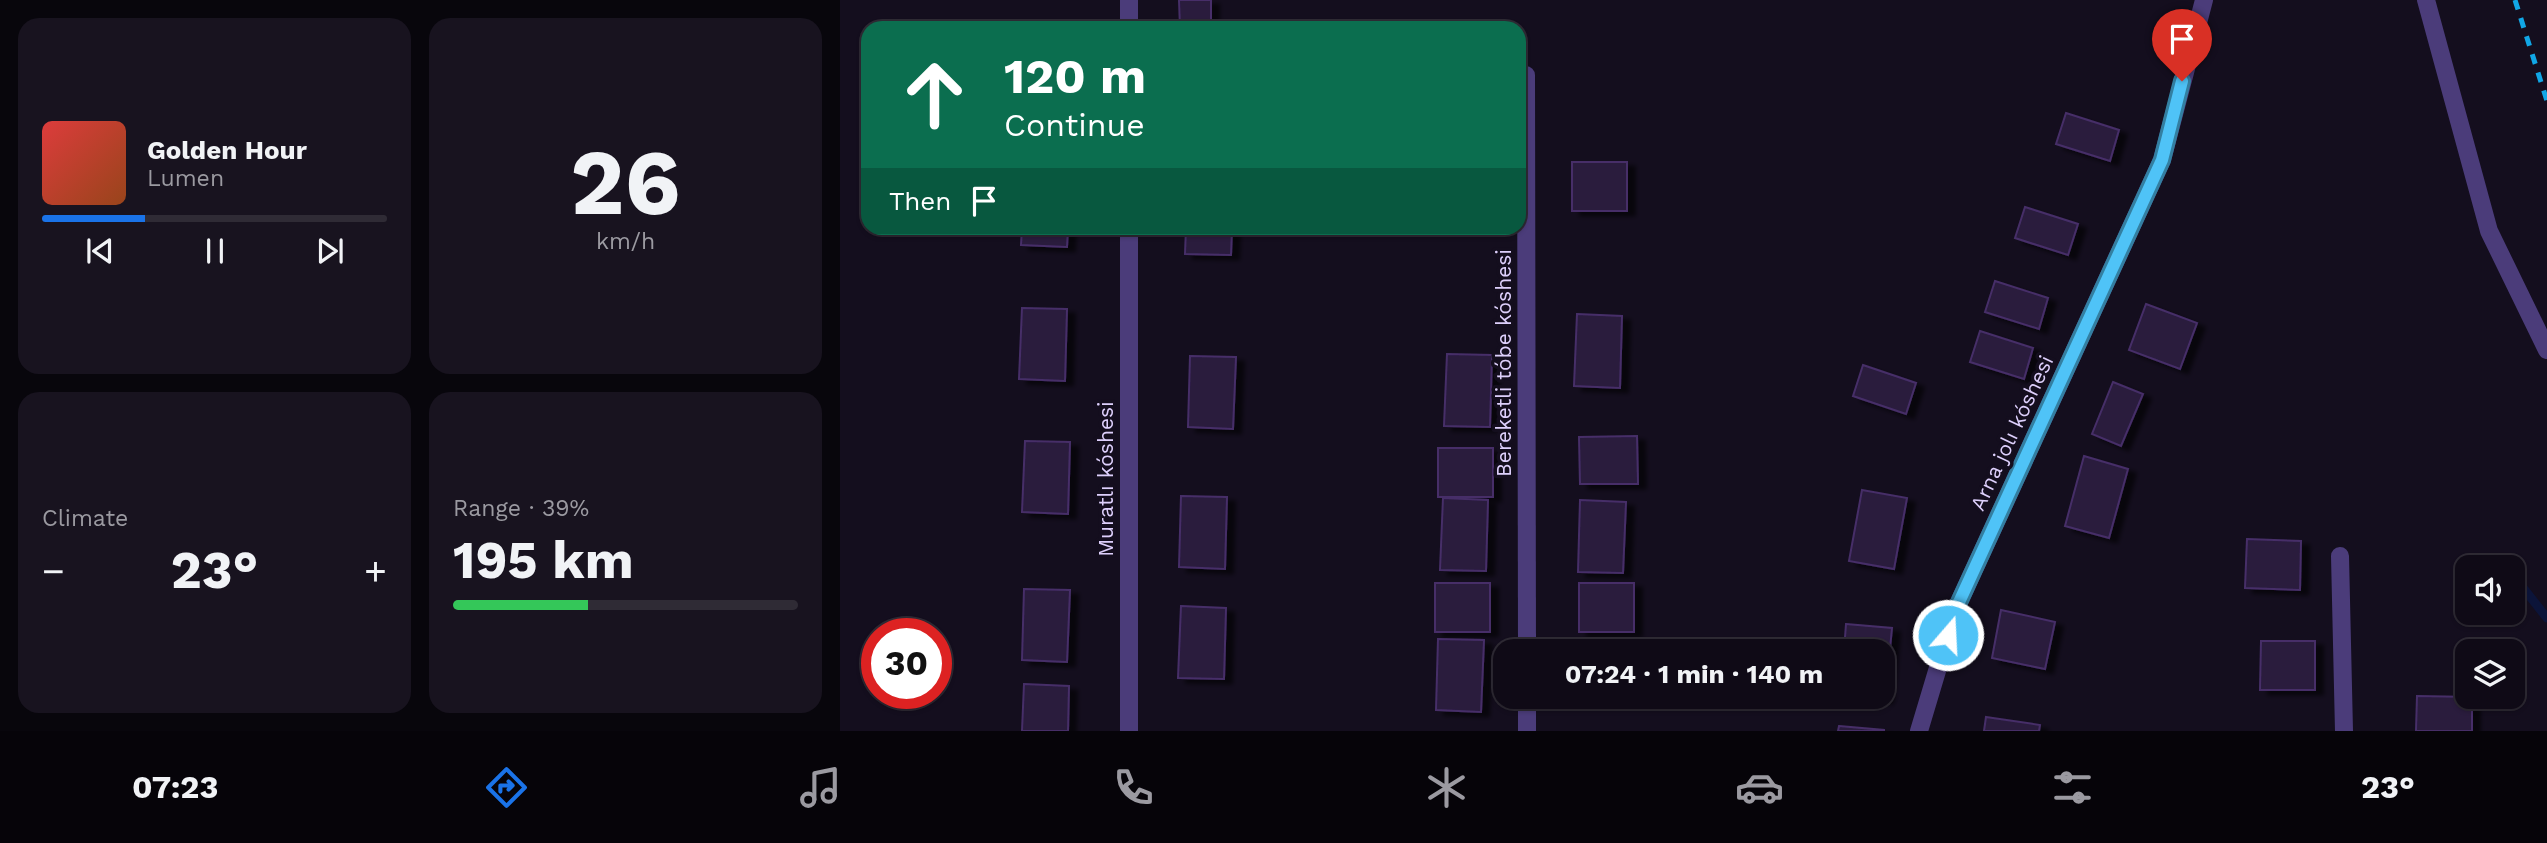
<!DOCTYPE html>
<html lang="en">
<head>
<meta charset="utf-8">
<style>
	body { margin:0; font-family:"Work Sans",sans-serif; background:#18131f; color:#f1f3f6; height:100vh; display:flex; flex-direction:column; font-size:26px; white-space:nowrap }
	* { box-sizing:border-box; margin:0 }
	p { font-size:23px; color:#9b9aa1 }
	.icon { flex:none; width:38px; height:38px; fill:none; stroke:currentColor; stroke-width:2; stroke-linecap:round; stroke-linejoin:round }
	.map { position:relative; flex:1; overflow:hidden }
	.drawer { display:flex; flex-direction:column; gap:18px; padding:18px; background:#08060c; width:840px }
	.drawer>* { flex:none }
	.guide { position:absolute; left:21px; top:21px; width:665px; height:214px; border-radius:21px; box-shadow:0 2px 5px #0004,0 0 0 2px #2f2b35; background:#0b6e4f; color:#fff; overflow:hidden }
	.buttons { position:absolute; left:1615px; top:555px; display:grid; gap:14px }
	.buttons a { display:grid; place-items:center; width:70px; height:70px; border-radius:14px; background:#0f0a16; box-shadow:0 2px 5px #0004,0 0 0 2px #2f2b35; font-size:35px }
	.speed { position:absolute; left:21px; top:618px; display:flex; gap:14px; font-size:35px; font-weight:700; text-align:center }
	.speed>* { display:grid; place-content:center; width:91px; height:91px; border-radius:50%; background:#0f0a16; box-shadow:0 2px 5px #0004,0 0 0 2px #2f2b35; line-height:1 }
	.speed .limit { border:10px solid #d22; background:#fff; color:#111 }
	.pin { position:absolute; display:grid; place-items:center; width:60px; height:60px; color:#fff; margin:-72px -30px; border-radius:50% 50% 50% 0; rotate:-45deg; box-shadow:0 0 7px #0007 }
	.pin .icon { rotate:45deg }
	.me { position:absolute; width:77px; margin:-38px; rotate:19deg; stroke-linejoin:round; filter:drop-shadow(0 0 5px #0008) }
	.turn { display:flex; align-items:center; gap:24px; height:147px; padding:0 28px; font-size:32px }
	.turn .icon { width:91px; height:91px; stroke-width:2.5 }
	.turn b { display:block; font-size:49px; line-height:60px }
	.then { display:flex; align-items:center; height:66px; padding:0 28px; background:#0003; gap:14px; font-size:26px }
	.big { font-size:52px; font-weight:700; line-height:1.1 }
	.drawer .widget { flex:1; display:flex; flex-direction:column; justify-content:center; gap:10px; min-width:0; padding:0 24px; border-radius:21px; background:#18131f }
	.drawer .dial { align-items:center; gap:0 }
	.dial b { font-size:91px; line-height:1 }
	.song { display:flex; align-items:center; gap:21px }
	.cover { width:84px; height:84px; border-radius:10px; background:linear-gradient(135deg,hsl(0 70% 55%),hsl(20 70% 35%)) }
	.played { height:7px; border-radius:4px; background:linear-gradient(90deg,#1a73e8 30%,#2f2b35 30%) }
	.keys { display:flex; justify-content:space-around; direction:ltr }
	.heat { display:flex; justify-content:space-between; align-items:center; font-size:38px; direction:ltr }
	.charge { height:10px; border-radius:5px; background:linear-gradient(90deg,#34c759 39%,#2f2b35 0) }
	.drawer .tiles { flex:1; display:grid; gap:18px; grid-template-columns:repeat(2,1fr) }
	.trip { position:absolute; left:653px; top:639px; width:402px; height:70px; border-radius:21px; background:#0f0a16; box-shadow:0 2px 5px #0004,0 0 0 2px #2f2b35; font-weight:700; line-height:70px; text-align:center }
	.menu { display:flex; height:112px; justify-content:space-around; align-items:center; background:#060409; color:#9b9aa1 }
	.menu .icon { width:49px; height:49px }
	.menu .active { color:#1a73e8 }
	.menu b { font-size:32px; color:#f1f3f6 }
	main { display:flex; flex:1; min-height:0 }
	.map>svg:first-child { display:block }
	.lines { fill:none; stroke-linecap:round; stroke-linejoin:round }
	.stream { stroke:#0c1439; stroke-width:9 }
	.building { fill:#291b3e; stroke:#462f68; stroke-width:2; filter:url(#shadow) }
	.street { stroke:#4b3c7a; stroke-width:18 }
	.rail { stroke:#11a6e5; stroke-width:5; stroke-dasharray:10 9; stroke-linecap:butt }
	.route-casing { stroke:#337fa1; stroke-width:18 }
	.route { stroke:#4fc3f7; stroke-width:12 }
	.labels { text-anchor:middle; stroke-width:7; stroke-linejoin:round; paint-order:stroke }
	.street-label { font-size:21px; fill:#ddcffb; stroke:#140e1e }
</style>
</head>
<body>
<main>
<section class="drawer">
<div class="tiles">
<div class="widget">
<div class="song"><i class="cover"></i><div><b>Golden Hour</b><p>Lumen</p></div></div>
<div class="played"></div>
<div class="keys"><svg class="icon" aria-label="previous" viewBox="0 0 24 24"><path d="M18 5L8 12l10 7zM5 5v14"/></svg><svg class="icon" aria-label="pause" viewBox="0 0 24 24"><path d="M8 5v14M16 5v14"/></svg><svg class="icon" aria-label="next" viewBox="0 0 24 24"><path d="M6 5l10 7-10 7zM19 5v14"/></svg></div>
</div>
<div class="widget dial"><b>26</b><p>km/h</p></div>
<div class="widget"><p>Climate</p>
<div class="heat"><a>−</a><b class="big">23°</b><a>+</a></div>
</div>
<div class="widget"><p>Range · 39%</p><b class="big">195 km</b><div class="charge"></div></div>
</div>
</section>
<div class="map">
<svg width="1707" height="731" viewBox="0 0 1707 731">
	<defs>
		<filter id="shadow"><feDropShadow dx="8" dy="4.5" stdDeviation="2" flood-color="#0009"/></filter>
	</defs>
	<rect width="100%" height="100%" fill="#140e1e"/>
	<g class="lines">
		<polyline class="stream" points="1673,575 1707,618"/>
	</g>
	<g class="building">
		<polygon points="339,0 371,0 371,28 340,28"/>
		<rect x="179" y="25" width="55" height="3"/>
		<polygon points="1226,113 1279,130 1270,161 1216,144"/>
		<rect x="732" y="162" width="55" height="49"/>
		<polygon points="1185,207 1238,224 1228,255 1175,238"/>
		<polygon points="182,228 228,228 227,247 181,245"/>
		<polygon points="346,228 392,228 391,255 345,254"/>
		<polygon points="1155,281 1208,298 1199,329 1145,312"/>
		<polygon points="1306,304 1357,323 1340,369 1289,350"/>
		<polygon points="182,308 227,309 225,381 179,379"/>
		<polygon points="737,314 782,316 780,388 734,386"/>
		<polygon points="1140,331 1193,348 1184,379 1130,362"/>
		<polygon points="607,354 652,355 650,427 604,426"/>
		<polygon points="350,356 396,357 393,429 348,427"/>
		<polygon points="1023,365 1076,383 1066,414 1013,396"/>
		<polygon points="1273,382 1303,394 1281,446 1252,434"/>
		<polygon points="797,436 798,484 740,484 739,437"/>
		<polygon points="185,441 230,442 228,514 182,512"/>
		<rect x="598" y="448" width="55" height="49"/>
		<polygon points="1244,456 1288,469 1269,538 1225,526"/>
		<polygon points="1022,490 1067,498 1054,569 1009,561"/>
		<polygon points="341,496 387,497 385,569 339,567"/>
		<polygon points="603,498 648,500 646,571 600,570"/>
		<polygon points="740,500 786,502 783,573 738,572"/>
		<polygon points="1407,539 1461,541 1460,590 1405,588"/>
		<rect x="595" y="583" width="55" height="49"/>
		<rect x="739" y="583" width="55" height="49"/>
		<polygon points="184,589 230,590 227,662 182,660"/>
		<polygon points="341,606 386,608 384,679 338,678"/>
		<polygon points="1161,610 1215,622 1205,669 1152,658"/>
		<polygon points="1006,624 1052,628 1045,699 1016,696 1043,696 1043,651 1004,651"/>
		<polygon points="598,639 644,640 641,712 596,710"/>
		<polygon points="1421,641 1475,641 1475,690 1420,690"/>
		<polygon points="184,684 229,686 228,731 182,731"/>
		<polygon points="1577,696 1632,697 1632,731 1576,731"/>
		<polygon points="1146,717 1200,725 1199,731 1144,731"/>
		<polygon points="999,726 1044,730 1044,731 998,731"/>
	</g>
	<g class="lines">
		<g class="street">
			<polyline points="1586,0 1649,231 1707,350"/>
			<polyline points="289,28 289,0"/>
			<polyline points="686,75 687,651"/>
			<polyline points="1500,556 1504,731"/>
			<polyline points="687,696 687,731"/>
			<polyline points="289,731 289,228"/>
			<polyline points="1079,731 1115,611 1322,160 1364,0"/>
		</g>
		<polyline class="rail" points="1675,0 1707,101"/>
	</g>
	<g class="lines">
		<defs>
			<polyline id="route" points="1108,635 1115,611 1322,160 1342,81"/>
		</defs>
		<use href="#route" class="route-casing"/>
		<use href="#route" class="route"/>
	</g>
	<g class="labels">
		<g class="street-label">
			<text transform="translate(664 363) rotate(-90)" y="7">Bereketli tóbe kóshesi</text>
			<text transform="translate(1172 433) rotate(-65)" y="7">Arna jolı kóshesi</text>
			<text transform="translate(266 479) rotate(-90)" y="7">Muratlı kóshesi</text>
		</g>
	</g>
</svg>
<div class="buttons">
<a><svg class="icon" aria-label="sound" viewBox="0 0 24 24"><path d="M4 9h4l5-4v14l-5-4H4zM17 9q2 3 0 6"/></svg></a>
<a><svg class="icon" aria-label="layers" viewBox="0 0 24 24"><path d="M12 4l9 5-9 5-9-5zM3 14l9 5 9-5"/></svg></a>
</div>
<div class="speed"><div class="limit">30</div></div>
<div class="pin" style="left:1342px;top:81px;background:#d93025"><svg class="icon" aria-label="arrive" viewBox="0 0 24 24"><path d="M6 21V4h12l-3 4 3 4H6"/></svg></div>
<svg class="me" style="left:1108px;top:635px" viewBox="-20 -20 40 40"><circle r="17" fill="#4fc3f7" stroke="#fff" stroke-width="3"/><path d="M0-11L8 9 0 5-8 9z" fill="#fff"/></svg>
<div class="trip">07:24 · 1 min · 140 m</div>
<div class="guide">
<div class="turn"><svg class="icon" aria-label="ahead" viewBox="0 0 24 24"><path d="M12 20V5M6 11l6-6 6 6"/></svg><div><b>120 m</b>Continue</div></div>
<div class="then">Then<svg class="icon" aria-label="arrive" viewBox="0 0 24 24"><path d="M6 21V4h12l-3 4 3 4H6"/></svg></div>
</div>
</div>
</main>
<nav class="menu">
<b>07:23</b>
<svg class="icon active" aria-label="directions" viewBox="0 0 24 24"><path d="M12 3l9 9-9 9-9-9zM9 14v-3h6M13 9l2 2-2 2"/></svg>
<svg class="icon" aria-label="music" viewBox="0 0 24 24"><path d="M9 18V5l10-2v13"/><circle cx="6" cy="18" r="3"/><circle cx="16" cy="16" r="3"/></svg>
<svg class="icon" aria-label="phone" viewBox="0 0 24 24"><path d="M5 4h4l2 5-3 2q2 4 5 5l2-3 5 2v4C11 20 4 13 5 4z"/></svg>
<svg class="icon" aria-label="climate" viewBox="0 0 24 24"><path d="M12 3v18M4 7l16 10M4 17L20 7"/></svg>
<svg class="icon" aria-label="car" viewBox="0 0 24 24"><path d="M5 17H2v-5l4-1 3-4h7l3 4 3 1v5h-3M9 17h6M6 11h13"/><circle cx="7" cy="17" r="2"/><circle cx="17" cy="17" r="2"/></svg>
<svg class="icon" aria-label="filters" viewBox="0 0 24 24"><path d="M4 7h16M4 17h16"/><circle cx="9" cy="7" r="2"/><circle cx="15" cy="17" r="2"/></svg>
<b>23°</b>
</nav>
</body>
</html>
